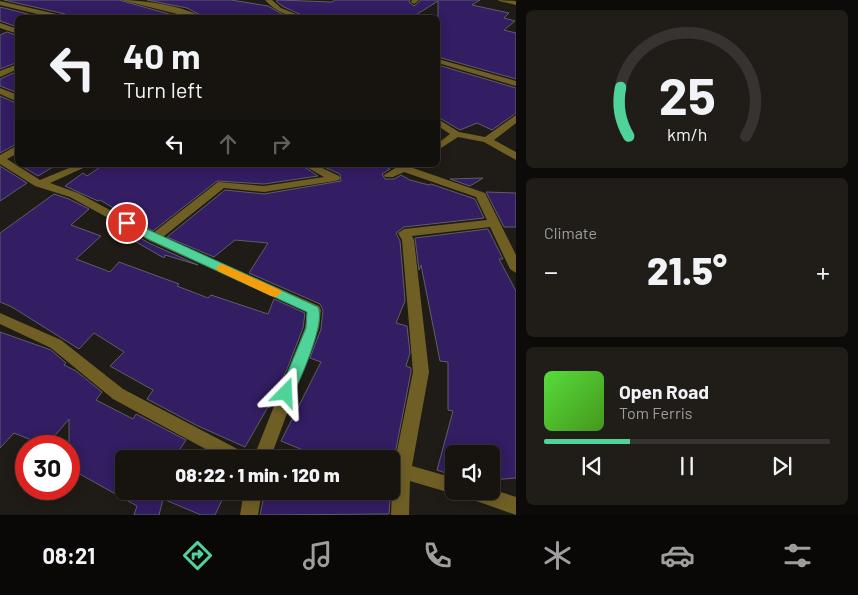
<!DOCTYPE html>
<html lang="en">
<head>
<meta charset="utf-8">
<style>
	body { margin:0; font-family:Barlow,sans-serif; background:#201d19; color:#f1f3f6; height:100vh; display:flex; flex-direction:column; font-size:19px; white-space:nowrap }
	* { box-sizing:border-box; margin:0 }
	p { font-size:16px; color:#9e9e9f }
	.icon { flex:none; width:28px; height:28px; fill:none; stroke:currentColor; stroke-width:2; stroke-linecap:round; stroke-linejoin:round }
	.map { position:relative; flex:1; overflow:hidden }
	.panel { display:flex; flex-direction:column; gap:10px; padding:10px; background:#0d0b09; width:342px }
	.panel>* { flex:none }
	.banner { position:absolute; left:15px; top:15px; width:425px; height:152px; border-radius:8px; box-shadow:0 2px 12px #0003,0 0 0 1px #363330; background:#171410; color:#f1f3f6; overflow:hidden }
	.controls { position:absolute; left:445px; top:445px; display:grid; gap:10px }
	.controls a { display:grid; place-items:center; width:55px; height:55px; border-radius:8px; background:#171410; box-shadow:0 2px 12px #0003,0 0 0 1px #363330; font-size:25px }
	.speed { position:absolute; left:15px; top:435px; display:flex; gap:10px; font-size:25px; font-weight:700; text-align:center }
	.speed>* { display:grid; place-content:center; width:65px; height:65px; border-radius:50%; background:#171410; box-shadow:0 2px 12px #0003,0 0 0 1px #363330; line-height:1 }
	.speed .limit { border:8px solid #d22; background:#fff; color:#111 }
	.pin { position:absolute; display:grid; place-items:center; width:42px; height:42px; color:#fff; margin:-21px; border:2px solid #fff; border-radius:50%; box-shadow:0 1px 5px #0007 }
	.me { position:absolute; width:55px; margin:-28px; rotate:21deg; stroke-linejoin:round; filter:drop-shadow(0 0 4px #0008) }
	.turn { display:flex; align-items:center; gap:18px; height:105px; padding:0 25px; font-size:22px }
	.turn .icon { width:65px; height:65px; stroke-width:2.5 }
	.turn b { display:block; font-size:35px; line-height:42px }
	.lanes { display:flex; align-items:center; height:48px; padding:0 25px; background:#0003; justify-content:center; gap:25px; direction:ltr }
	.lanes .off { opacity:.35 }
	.big { font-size:38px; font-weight:800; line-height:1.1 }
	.panel .widget { flex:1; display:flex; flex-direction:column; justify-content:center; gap:8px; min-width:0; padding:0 18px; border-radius:8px; background:#201d19 }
	.panel .dial { align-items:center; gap:0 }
	.dial svg { height:130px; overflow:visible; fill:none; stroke:#363330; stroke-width:7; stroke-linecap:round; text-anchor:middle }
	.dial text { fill:#f1f3f6; stroke:none }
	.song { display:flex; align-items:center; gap:15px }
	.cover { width:60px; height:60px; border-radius:8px; background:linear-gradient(135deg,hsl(110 70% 55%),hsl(100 70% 35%)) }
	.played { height:5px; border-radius:2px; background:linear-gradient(90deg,#4fd399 30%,#363330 30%) }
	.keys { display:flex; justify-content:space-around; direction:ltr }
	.heat { display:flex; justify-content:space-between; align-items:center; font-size:28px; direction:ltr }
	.trip { position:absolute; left:115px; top:450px; width:285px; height:50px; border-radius:8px; background:#171410; box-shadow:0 2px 12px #0003,0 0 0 1px #363330; font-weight:800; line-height:50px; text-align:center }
	.dock { display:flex; height:80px; justify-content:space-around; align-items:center; background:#090806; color:#9e9e9f }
	.dock .icon { width:35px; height:35px }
	.dock .active { color:#4fd399 }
	.dock b { font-size:22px; color:#f1f3f6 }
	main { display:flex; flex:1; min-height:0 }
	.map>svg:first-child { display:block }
	.building { fill:#331d63; stroke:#5f5e66 }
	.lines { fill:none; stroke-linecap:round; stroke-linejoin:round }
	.minor { fill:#705f25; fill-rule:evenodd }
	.route { fill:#4fd399; stroke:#338963 }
	.slow { fill:#f59e0b }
</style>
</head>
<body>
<main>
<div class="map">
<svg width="516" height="515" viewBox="0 0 516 515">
	<rect width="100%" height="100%" fill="#1f1b16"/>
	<g class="building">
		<polygon points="4,0 119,0 183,18 70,18 65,14"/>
		<polygon points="147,0 231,0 268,6 289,18 206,18 187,8"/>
		<polygon points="278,0 332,2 335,0 410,0 409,2 414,6 421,0 480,0 472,5 509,13 504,18 515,21 504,30 516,33 516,79 438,57 438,1 411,18 308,18 282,6 276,1"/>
		<polygon points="0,7 44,18 18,18 18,27 0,21"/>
		<polygon points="7,32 18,36 18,62 0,69 0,35"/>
		<polygon points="438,65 516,88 516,113 492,130 477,123 460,130 438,117"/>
		<polygon points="18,71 18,93 0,86 0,79"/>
		<polygon points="0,96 18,104 18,143 0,153"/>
		<polygon points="20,165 56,165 38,176"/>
		<polygon points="103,165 301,165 318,176 264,184 217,181 153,231 100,200 98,201 65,186 83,173 87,176"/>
		<polygon points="320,165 382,165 390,169 382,174 385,179 394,179 401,175 410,180 429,185 431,184 475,199 484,218 404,227 396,233 400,241 405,301 396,323 407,326 410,353 406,366 411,368 411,372 394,459 308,459 310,453 281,441 321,362 310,358 321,329 323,310 320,304 249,273 268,243 235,240 214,257 167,237 225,190 264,194 341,181 340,174"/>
		<polygon points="0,166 27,183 0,201"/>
		<polygon points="483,178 470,186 450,179"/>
		<polygon points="486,192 516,193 516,227 504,227"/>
		<polygon points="54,194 69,199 89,209 71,225 101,236 76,259 110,272 119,262 179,284 177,286 208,298 211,295 268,314 274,299 305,313 303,328 287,369 269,408 268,407 245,447 196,425 147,399 153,390 110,366 124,352 94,333 79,349 12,307 0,302 0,233"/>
		<polygon points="117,225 149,243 198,265 165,255 164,258 112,228"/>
		<polygon points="488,229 503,259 499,259 516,291 516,478 491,480 491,454 454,454 454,476 437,470 453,411 448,410 448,362 440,361 421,265 419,270 415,238"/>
		<polygon points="0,332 51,350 66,363 64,365 76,371 102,392 96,400 133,419 136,414 186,440 180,449 203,459 124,459 124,491 205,491 223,498 215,515 201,515 163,499 159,515 134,515 137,506 78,473 69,484 69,419 46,446 14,433 0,448"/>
		<polygon points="265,491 366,491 390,500 389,514 260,515"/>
	</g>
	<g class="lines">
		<g class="minor">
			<path d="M 121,0 C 144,0 185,6 204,18 L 193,18 Z"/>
			<path d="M 265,0 L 272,0 L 281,8 L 306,18 C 290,18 276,12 265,0 Z"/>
			<polygon points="412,0 419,0 414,4 411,2"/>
			<polygon points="498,0 516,1 516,5 499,1"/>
			<polygon points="0,1 65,16 68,18 54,18 0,5"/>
			<polygon points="0,23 18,29 18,34 0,28"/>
			<polygon points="438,59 516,81 516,86 438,63"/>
			<polygon points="18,64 18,69 0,77 0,71"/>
			<polygon points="0,88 18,95 18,102 0,94"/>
			<polygon points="516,115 516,123 494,140 516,152 516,160 484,142 458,137 438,150 438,143 450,134 438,126 438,119 459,132 485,137"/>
			<polygon points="18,145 18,153 7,159 40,180 76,165 90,165 50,183 78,193 153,233 218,182 264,186 324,177 303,165 316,165 339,176 340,178 339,180 335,181 264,192 224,188 163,237 319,306 321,310 319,328 270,459 253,459 305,328 307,312 150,241 70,197 35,186 0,164 0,155"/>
			<polygon points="396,165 416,165 413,168 485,193 516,255 516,273 510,269 490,227 412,236 414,240 429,372 412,466 454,478 454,491 460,491 454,494 410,481 409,515 391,515 393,471 413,372 402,240 398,233 404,229 487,220 476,197 404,172 393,177 385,177 384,175 397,167"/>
			<polygon points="0,313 61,340 123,389 247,454 249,459 224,459 113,399 51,348 0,324"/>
			<polygon points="491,489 516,497 516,515 465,497 462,491 491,491"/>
			<polygon points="244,491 262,491 258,515 240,515"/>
		</g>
	</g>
	<path class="route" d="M 127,220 L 318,307 C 326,322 300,381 291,398 L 286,399 L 282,398 L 279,393 L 306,328 L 307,312 L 150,240 L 123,225 L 121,223 Z"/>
	<polygon class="slow" points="222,264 280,290 282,293 276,297 271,296 218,271 216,268 218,266"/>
</svg>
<div class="controls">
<a><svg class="icon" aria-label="sound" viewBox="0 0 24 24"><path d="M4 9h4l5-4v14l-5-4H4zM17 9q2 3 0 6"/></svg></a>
</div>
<div class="speed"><div class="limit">30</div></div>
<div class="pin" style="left:127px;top:223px;background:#d93025"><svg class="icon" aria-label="arrive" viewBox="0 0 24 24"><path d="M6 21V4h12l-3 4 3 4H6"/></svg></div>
<svg class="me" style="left:286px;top:393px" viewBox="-20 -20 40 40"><path d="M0-17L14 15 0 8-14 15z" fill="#4fd399" stroke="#fff" stroke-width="4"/></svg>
<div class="trip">08:22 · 1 min · 120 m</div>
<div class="banner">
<div class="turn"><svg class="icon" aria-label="left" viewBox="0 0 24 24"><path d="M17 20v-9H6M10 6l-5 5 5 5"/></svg><div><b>40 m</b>Turn left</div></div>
<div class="lanes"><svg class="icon" aria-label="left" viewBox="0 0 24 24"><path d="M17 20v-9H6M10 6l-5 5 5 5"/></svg><svg class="icon off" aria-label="ahead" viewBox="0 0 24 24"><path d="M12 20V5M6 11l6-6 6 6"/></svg><svg class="icon off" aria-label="right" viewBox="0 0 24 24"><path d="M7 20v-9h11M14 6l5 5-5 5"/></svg></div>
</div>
</div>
<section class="panel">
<div class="widget dial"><svg viewBox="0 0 100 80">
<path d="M14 69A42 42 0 1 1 86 69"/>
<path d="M14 69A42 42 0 0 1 9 39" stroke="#4fd399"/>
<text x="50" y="56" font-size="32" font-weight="700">25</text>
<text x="50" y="72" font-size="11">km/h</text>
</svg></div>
<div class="widget"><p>Climate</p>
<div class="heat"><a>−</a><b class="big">21.5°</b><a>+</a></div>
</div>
<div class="widget">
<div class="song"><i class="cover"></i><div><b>Open Road</b><p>Tom Ferris</p></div></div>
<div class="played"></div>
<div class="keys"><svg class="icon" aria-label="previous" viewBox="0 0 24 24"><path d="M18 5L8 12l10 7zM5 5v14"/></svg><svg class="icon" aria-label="pause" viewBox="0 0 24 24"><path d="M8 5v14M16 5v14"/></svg><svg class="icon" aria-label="next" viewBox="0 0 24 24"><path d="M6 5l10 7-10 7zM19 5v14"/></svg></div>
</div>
</section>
</main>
<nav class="dock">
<b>08:21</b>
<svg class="icon active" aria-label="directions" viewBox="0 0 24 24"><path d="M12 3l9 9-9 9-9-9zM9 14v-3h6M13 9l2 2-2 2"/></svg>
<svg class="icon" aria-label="music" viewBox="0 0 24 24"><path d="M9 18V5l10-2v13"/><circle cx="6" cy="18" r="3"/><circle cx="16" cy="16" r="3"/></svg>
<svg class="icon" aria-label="phone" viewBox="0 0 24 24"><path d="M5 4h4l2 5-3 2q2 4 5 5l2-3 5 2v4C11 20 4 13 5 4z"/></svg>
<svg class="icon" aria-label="climate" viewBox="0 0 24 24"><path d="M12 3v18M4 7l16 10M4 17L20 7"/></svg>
<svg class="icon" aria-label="car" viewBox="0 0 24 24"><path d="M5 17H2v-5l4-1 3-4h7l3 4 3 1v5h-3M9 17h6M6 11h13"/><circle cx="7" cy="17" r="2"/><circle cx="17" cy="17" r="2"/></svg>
<svg class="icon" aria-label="filters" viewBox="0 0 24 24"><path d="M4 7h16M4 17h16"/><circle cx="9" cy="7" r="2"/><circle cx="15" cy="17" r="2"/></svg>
</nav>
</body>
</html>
